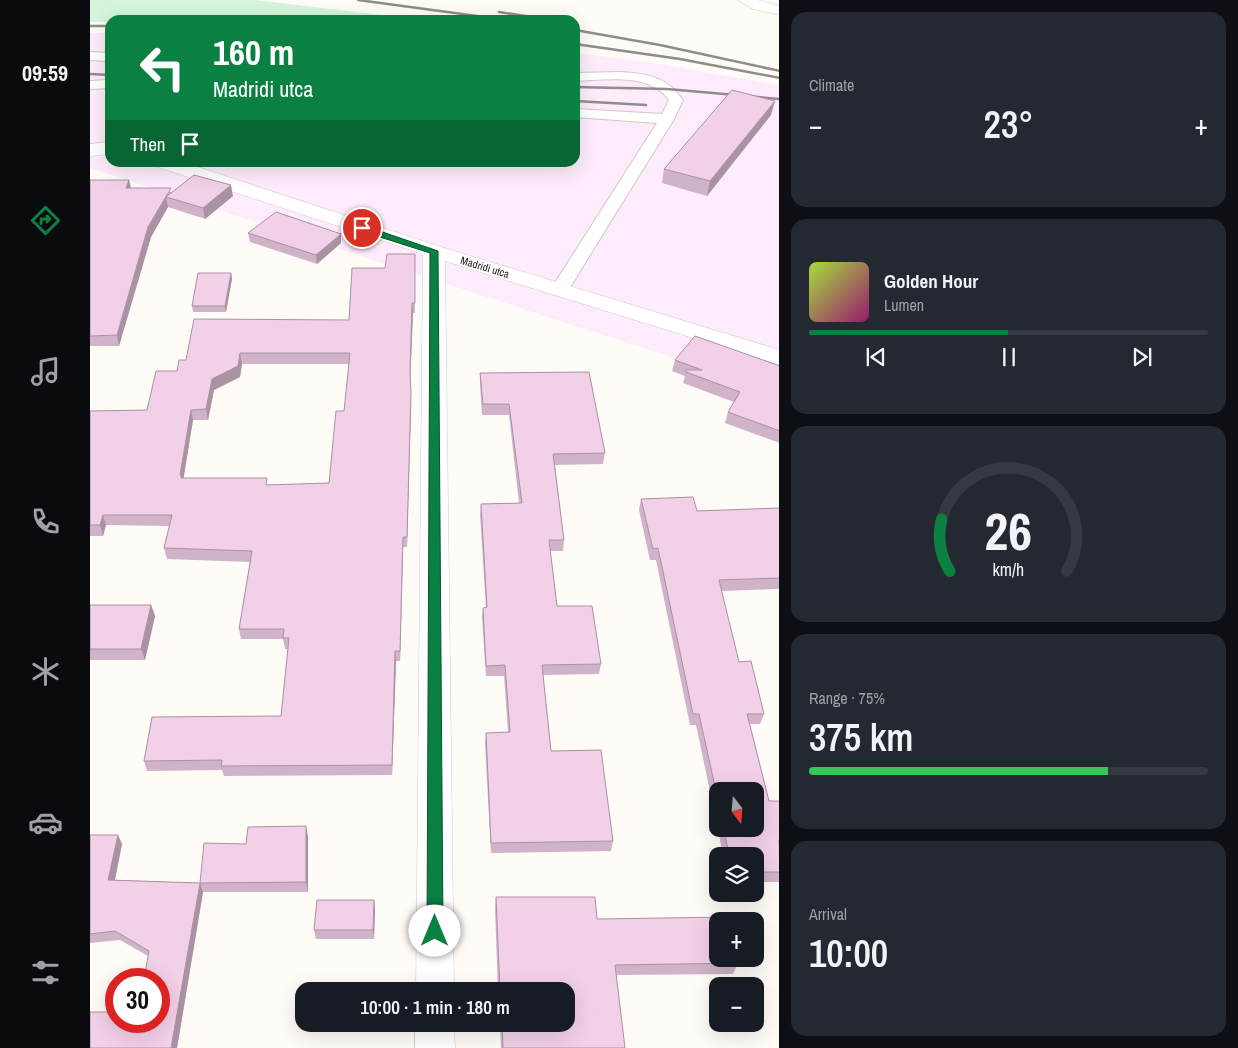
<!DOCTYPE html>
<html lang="en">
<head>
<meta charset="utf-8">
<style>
	body { margin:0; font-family:"Archivo Narrow",sans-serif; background:#242831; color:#f1f3f6; height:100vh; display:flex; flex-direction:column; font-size:19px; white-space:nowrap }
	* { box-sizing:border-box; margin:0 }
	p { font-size:16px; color:#9ea1a6 }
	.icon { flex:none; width:28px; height:28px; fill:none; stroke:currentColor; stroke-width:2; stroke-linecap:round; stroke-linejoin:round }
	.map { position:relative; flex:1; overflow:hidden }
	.side { display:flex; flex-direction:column; gap:12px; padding:12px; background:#0d0f14; width:459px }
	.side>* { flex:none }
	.guide { position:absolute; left:15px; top:15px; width:475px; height:152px; border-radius:15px; box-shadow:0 5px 20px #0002; background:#0b8043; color:#fff; overflow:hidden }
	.needle { width:32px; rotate:164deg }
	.tools { position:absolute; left:619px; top:782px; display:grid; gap:10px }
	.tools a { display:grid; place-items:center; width:55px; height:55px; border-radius:10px; background:#171b24; box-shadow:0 5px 20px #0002; font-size:25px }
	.speed { position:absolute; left:15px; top:968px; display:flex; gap:10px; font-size:25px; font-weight:700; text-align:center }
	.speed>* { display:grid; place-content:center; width:65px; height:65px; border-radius:50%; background:#171b24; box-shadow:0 5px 20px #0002; line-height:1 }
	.speed .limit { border:8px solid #d22; background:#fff; color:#111 }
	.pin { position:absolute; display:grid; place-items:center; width:42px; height:42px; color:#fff; margin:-21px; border:2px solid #fff; border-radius:50%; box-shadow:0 1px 5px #0007 }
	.me { position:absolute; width:55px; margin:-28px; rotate:0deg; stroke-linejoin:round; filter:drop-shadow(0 0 4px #0008) }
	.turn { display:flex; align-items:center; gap:18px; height:105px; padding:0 25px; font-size:22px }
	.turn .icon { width:65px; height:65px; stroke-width:2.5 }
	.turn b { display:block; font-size:35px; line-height:42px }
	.then { display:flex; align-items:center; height:48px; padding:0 25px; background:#0003; gap:10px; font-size:19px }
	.big { font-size:38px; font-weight:600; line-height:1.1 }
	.side .tile { flex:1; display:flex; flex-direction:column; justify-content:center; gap:8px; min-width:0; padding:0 18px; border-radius:15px; background:#242831 }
	.side .dial { align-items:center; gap:0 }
	.dial svg { height:130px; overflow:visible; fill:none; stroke:#363941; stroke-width:7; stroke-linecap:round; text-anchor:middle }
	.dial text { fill:#f1f3f6; stroke:none }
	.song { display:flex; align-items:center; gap:15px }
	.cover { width:60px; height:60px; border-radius:8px; background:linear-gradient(135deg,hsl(80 70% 55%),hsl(320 70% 35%)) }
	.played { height:5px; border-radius:2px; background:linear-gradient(90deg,#0b8043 50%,#363941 50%) }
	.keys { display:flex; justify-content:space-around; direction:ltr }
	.heat { display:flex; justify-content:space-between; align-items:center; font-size:28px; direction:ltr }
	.charge { height:8px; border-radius:4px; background:linear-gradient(90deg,#34c759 75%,#363941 0) }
	.trip { position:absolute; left:205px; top:982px; width:280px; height:50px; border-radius:15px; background:#171b24; box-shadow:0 5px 20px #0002; font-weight:600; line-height:50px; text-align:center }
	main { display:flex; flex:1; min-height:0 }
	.menu { display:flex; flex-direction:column; width:90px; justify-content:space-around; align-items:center; background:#090b0e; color:#9ea1a6 }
	.menu .icon { width:35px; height:35px }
	.menu .current { color:#0b8043 }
	.menu b { font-size:22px; color:#f1f3f6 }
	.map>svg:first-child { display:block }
	.industrial { fill:#feebfb }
	.green { fill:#d4f4dc }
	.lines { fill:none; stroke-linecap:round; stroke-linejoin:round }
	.lane-casing { stroke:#d0cac3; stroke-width:2 }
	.street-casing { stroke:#d0cac3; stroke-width:1 }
	.lane { fill:#fff; fill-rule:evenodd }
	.street { fill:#fff; fill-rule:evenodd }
	.rail { stroke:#8f8c89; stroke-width:2.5 }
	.wall { fill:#d0b3c8; fill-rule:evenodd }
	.shaded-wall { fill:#a992a2 }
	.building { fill:#f2d0e8; stroke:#a992a2; fill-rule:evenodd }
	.route { fill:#0b8043; stroke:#07532c }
	.labels { text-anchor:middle; stroke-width:4; stroke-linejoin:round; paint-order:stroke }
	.far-street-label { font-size:11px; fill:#262421; stroke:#fff }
</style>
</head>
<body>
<main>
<nav class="menu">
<b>09:59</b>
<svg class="icon current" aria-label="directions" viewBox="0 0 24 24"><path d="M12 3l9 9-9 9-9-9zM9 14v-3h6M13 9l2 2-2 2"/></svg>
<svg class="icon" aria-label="music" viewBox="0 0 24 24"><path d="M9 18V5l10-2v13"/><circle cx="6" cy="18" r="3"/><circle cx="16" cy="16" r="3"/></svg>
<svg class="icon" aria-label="phone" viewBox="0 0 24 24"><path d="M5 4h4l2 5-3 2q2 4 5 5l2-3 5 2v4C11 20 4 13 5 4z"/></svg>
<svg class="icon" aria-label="climate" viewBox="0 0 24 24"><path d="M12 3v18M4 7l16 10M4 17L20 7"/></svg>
<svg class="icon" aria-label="car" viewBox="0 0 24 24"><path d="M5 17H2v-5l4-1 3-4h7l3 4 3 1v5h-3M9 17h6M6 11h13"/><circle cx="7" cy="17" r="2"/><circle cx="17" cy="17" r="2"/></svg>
<svg class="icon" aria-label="filters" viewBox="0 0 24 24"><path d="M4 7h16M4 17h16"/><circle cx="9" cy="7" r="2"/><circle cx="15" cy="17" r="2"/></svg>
</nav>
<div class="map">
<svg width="690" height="1048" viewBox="0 0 690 1048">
	<rect width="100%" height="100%" fill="#fffbf7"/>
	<polygon class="industrial" points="0,33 20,33 20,162 485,162 485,53 564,63 689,85 689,392 0,168"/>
	<polygon class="green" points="0,0 165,0 334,20 20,20 20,22 0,22"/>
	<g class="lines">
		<defs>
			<g id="lane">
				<polygon points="0,52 20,53 20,61 0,60"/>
				<path d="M 532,72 C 559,74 577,77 593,100 L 584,119 L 479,289 L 476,293 L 470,294 L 464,293 L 461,289 L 567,123 L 485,117 L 485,109 L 572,114 L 579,100 C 559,72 515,80 485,81 L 485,73 Z"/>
				<polygon points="20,80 20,88 0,89 0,81"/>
			</g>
			<g id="street">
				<polygon points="648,0 668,0 690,6 690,15 663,9"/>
				<polygon points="20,142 20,154 0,156 0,144"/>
				<polygon points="63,162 93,162 351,247 690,350 690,365 355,261 364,991 326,991 333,254 65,166"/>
				<polygon points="325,1024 364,1024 365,1048 325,1048"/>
			</g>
		</defs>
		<use href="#lane" class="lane-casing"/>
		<use href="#street" class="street-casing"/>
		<use href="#lane" class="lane"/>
		<use href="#street" class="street"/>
		<g class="rail">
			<polyline points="268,0 417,20"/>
			<polyline points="409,12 461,20"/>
			<polyline points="0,26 20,26"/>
			<polyline points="485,30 570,45 690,71"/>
			<polyline points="485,44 590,59 690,78"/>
			<polyline points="0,74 20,75"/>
			<polyline points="485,87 577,89 690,99"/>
			<polyline points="485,101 556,105"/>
		</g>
	</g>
	<g class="wall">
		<polygon points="681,115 617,196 572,183 574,169"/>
		<polygon points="0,180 39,180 41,188 81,192 143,196 115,219 78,207 61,237 29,346 0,346"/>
		<polygon points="158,233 251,243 227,264 160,242"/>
		<path d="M 325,254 L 325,313 L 323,313 L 320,380 L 321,403 L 317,547 L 313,547 L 310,661 L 306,661 L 302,775 L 134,776 L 132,770 L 57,771 L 54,761 L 191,716 L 198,649 L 195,649 L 193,639 L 151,639 L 149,629 L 160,562 L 77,559 L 74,548 L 79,526 L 16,525 L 13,536 L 0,536 L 0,411 L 57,410 L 87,371 L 96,360 L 259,320 L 295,268 ZM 152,364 L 259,364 L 254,411 L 239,483 L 178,485 L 93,478 L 103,420 L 118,420 L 124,390 L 150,377 Z"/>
		<polygon points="141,273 142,279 136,312 103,312 102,306"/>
		<polygon points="585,360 690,366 690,443 635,423 638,412 644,402 593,383 595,376 582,371"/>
		<polygon points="390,373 515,453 513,464 465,465 474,540 473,551 460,551 467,606 511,664 509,674 453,675 461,751 523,841 521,851 401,853 395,743 396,733 418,732 414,676 396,676 392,618 393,608 396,608 390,515 391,504 429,503 419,415 392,415 390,384"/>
		<polygon points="551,499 607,511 690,508 690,589 631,591 649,662 674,714 670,724 660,724 679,801 690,801 690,882 665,882 665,856 633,856 628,829 665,829 628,791 628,829 606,725 600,725 566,560 560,560 549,510"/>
		<polygon points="0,605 61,605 65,616 55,660 0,660"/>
		<polygon points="0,835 32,844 25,880 110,883 156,844 218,836 218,892 113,892 87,1048 0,1048 69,1021 58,956 30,940 0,943"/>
		<polygon points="406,897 507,919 648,963 643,974 526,975 535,1048 411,1048 410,1024 476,1024 476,991 408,991 405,909"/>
		<polygon points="284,900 285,909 284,939 226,939 224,930"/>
	</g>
	<g class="shaded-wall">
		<polygon points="685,101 681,115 617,196 620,181"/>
		<polygon points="39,180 41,190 36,188"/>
		<polygon points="141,185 143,196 115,219 113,208"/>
		<polygon points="76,197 78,207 61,237 29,346 27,335 58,227"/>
		<polygon points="251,234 251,243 227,264 226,255"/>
		<polygon points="141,273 142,279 136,312 135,306"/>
		<polygon points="322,303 323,313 320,384 320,374"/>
		<polygon points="150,353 152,364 150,377 124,390 118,420 116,409 122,379"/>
		<polygon points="321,393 321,403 317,547 317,537"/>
		<polygon points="101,410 103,420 93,482 90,475"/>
		<polygon points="13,515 16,525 13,536 10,525"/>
		<polygon points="313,537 313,547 310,661 310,651"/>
		<polygon points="61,605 65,616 55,660 51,649"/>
		<polygon points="305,651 306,661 302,775 302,765"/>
		<polygon points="216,826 218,836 218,892 216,882"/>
		<polygon points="28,835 32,844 23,889 18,880"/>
		<polygon points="110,883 113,892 87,1048 81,1048"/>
		<polygon points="284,900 285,909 284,939 283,930"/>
	</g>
	<g class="building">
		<polygon points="642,90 685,101 620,181 574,169"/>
		<polygon points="104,175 141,185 113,208 76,197"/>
		<polygon points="0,180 39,180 36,188 81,188 58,227 27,335 0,336"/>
		<polygon points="186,212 251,234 226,255 158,233"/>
		<path d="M 297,254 L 325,254 L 325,303 L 322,303 L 320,374 L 321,393 L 317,537 L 313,537 L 310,651 L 305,651 L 302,765 L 131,766 L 132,760 L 54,761 L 62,717 L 191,716 L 199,638 L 193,638 L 194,629 L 149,629 L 162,551 L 74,548 L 82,515 L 13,515 L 10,525 L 0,525 L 0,411 L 57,410 L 66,371 L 87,371 L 89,360 L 96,360 L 104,319 L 259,320 L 262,268 L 295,268 ZM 150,353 L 260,353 L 254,411 L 246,411 L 239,483 L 176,485 L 177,478 L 91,478 L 91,475 L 90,475 L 101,410 L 116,409 L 122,379 L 148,366 Z"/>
		<polygon points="108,273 141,273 135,306 102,306"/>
		<polygon points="605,336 690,366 690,431 638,412 650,392 596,372 596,370 612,370 585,360"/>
		<polygon points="499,372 515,453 463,454 474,540 459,540 467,606 502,606 511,664 452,665 461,751 511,750 523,841 401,843 396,733 420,732 415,665 396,666 393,608 397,607 391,504 432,503 419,404 393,404 390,373"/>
		<polygon points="603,497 607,511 690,508 690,578 629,580 649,662 661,661 674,714 657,714 679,801 690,801 690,840 689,840 690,872 665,872 665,856 639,856 634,829 665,829 665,791 628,791 628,800 609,714 603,714 568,548 563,549 551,499"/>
		<polygon points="0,605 61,605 51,649 0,649"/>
		<polygon points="216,826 216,882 110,883 114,843 156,844 158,827"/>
		<polygon points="0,835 28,835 18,880 110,883 81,1048 0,1048 0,1012 26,1012 26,1021 69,1021 69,979 54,979 59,951 25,931 0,934"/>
		<polygon points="406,897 505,897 507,919 640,917 640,921 628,921 628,959 647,959 648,963 525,965 535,1048 413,1048 412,1024 476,1024 476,991 410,991"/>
		<polygon points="227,900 284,900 283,930 224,930"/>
	</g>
	<polygon class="route" points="268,226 275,226 348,251 353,931 351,937 345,939 340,937 337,931 340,253 268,230"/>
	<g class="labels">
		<g class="far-street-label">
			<text transform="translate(395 267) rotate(17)" y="4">Madridi utca</text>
		</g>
	</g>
</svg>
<div class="tools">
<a><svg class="needle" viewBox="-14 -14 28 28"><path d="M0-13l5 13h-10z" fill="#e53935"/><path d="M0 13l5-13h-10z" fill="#9ea1a6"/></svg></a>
<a><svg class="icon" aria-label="layers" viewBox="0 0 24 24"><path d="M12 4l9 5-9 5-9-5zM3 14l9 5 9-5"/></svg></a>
<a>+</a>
<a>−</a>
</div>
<div class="speed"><div class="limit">30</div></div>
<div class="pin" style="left:272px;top:228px;background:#d93025"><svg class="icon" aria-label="arrive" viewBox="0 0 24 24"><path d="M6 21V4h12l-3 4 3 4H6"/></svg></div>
<svg class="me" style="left:345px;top:931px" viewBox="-20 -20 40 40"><circle r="19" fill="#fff"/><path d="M0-13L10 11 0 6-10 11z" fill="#0b8043"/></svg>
<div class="trip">10:00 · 1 min · 180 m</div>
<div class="guide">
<div class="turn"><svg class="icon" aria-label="left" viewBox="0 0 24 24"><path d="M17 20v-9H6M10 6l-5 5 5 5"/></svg><div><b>160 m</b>Madridi utca</div></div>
<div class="then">Then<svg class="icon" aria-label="arrive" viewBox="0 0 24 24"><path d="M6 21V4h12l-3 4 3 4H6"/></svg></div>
</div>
</div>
<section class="side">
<div class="tile"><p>Climate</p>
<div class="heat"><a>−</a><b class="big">23°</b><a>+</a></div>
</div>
<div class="tile">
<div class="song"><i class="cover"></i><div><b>Golden Hour</b><p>Lumen</p></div></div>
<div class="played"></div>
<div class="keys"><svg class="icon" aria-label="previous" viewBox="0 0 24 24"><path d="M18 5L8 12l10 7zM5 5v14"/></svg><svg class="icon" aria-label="pause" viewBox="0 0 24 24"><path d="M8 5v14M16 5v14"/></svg><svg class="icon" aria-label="next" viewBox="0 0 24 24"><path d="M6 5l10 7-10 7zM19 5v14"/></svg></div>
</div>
<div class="tile dial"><svg viewBox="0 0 100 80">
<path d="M14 69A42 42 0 1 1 86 69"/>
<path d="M14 69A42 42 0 0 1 9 37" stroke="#0b8043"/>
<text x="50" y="56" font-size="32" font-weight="700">26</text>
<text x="50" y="72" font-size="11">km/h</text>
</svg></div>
<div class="tile"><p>Range · 75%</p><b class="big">375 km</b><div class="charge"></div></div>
<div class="tile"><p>Arrival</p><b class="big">10:00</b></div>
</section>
</main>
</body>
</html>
